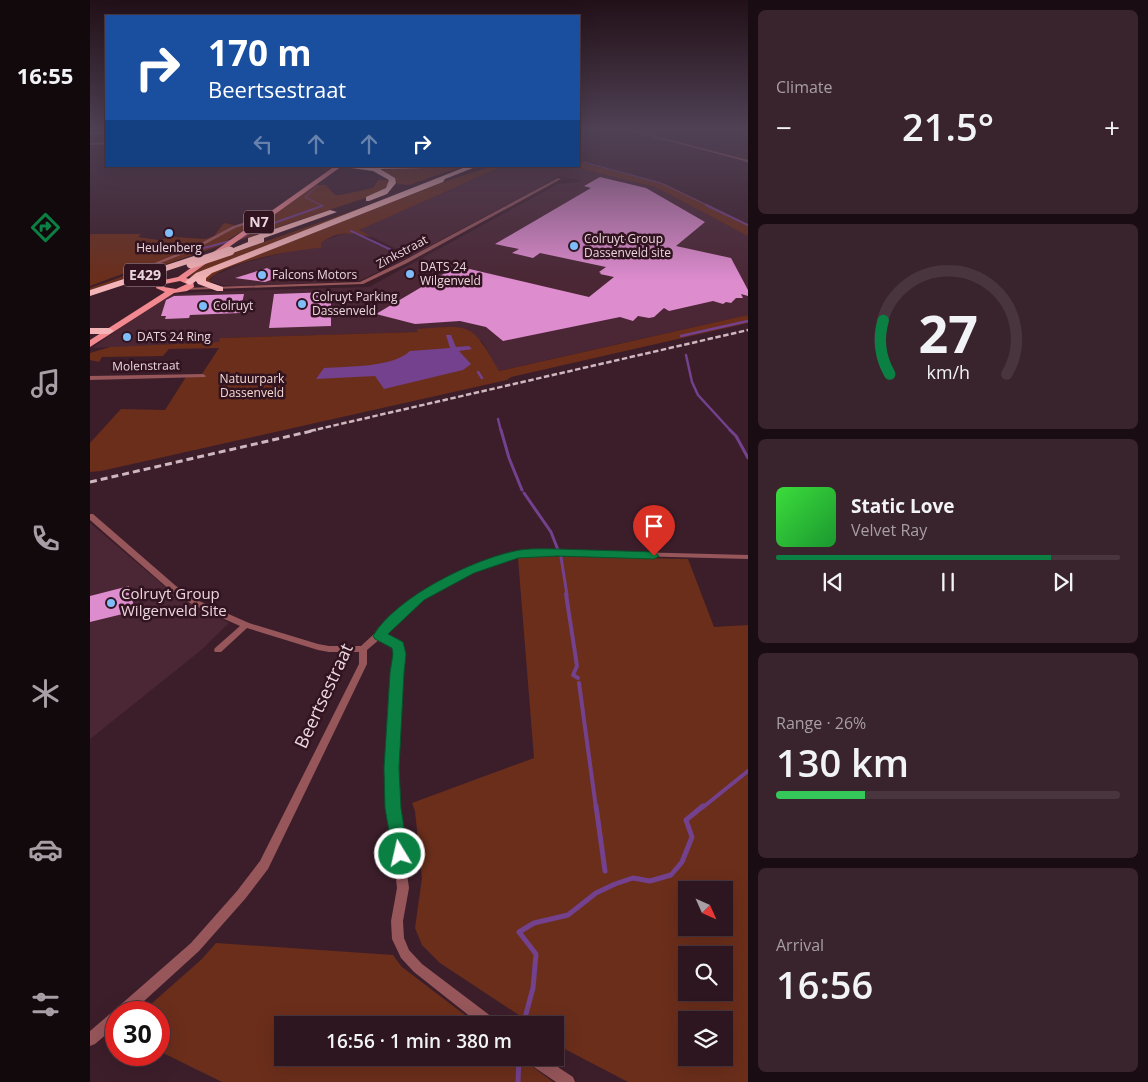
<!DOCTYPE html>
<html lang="en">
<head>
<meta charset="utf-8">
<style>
	body { margin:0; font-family:"Open Sans",sans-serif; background:#39232d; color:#f1f3f6; height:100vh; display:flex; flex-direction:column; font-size:19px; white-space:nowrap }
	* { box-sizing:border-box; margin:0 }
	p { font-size:16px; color:#a79fa5 }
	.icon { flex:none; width:28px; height:28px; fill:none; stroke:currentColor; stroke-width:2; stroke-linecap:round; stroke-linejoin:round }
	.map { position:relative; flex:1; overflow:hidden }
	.drawer { display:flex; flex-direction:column; gap:10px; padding:10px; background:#190c12; width:400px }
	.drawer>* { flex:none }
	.top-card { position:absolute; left:15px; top:15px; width:475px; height:152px; border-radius:0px; box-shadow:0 5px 20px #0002,0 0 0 1px #48353e; background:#1a4fa0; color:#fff; overflow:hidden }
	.needle { width:32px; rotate:135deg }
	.tools { position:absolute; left:588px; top:881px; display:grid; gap:10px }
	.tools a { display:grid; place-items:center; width:55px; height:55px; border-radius:0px; background:#2d1620; box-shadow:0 5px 20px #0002,0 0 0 1px #48353e; font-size:25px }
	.speed { position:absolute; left:15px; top:1001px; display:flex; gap:10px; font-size:25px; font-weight:700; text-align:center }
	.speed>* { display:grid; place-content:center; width:65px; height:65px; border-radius:50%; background:#2d1620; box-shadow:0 5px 20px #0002,0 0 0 1px #48353e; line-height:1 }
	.speed .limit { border:8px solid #d22; background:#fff; color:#111 }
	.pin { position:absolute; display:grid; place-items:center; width:42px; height:42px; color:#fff; margin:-51px -21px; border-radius:50% 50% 50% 0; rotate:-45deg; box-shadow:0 0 5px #0007 }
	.pin .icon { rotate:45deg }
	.me { position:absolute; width:55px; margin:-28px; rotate:351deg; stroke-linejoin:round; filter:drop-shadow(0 0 4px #0008) }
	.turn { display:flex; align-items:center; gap:18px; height:105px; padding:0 20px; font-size:22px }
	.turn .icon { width:65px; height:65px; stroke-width:2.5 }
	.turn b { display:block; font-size:35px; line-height:42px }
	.lanes { display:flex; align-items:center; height:48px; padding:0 20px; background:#0003; justify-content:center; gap:25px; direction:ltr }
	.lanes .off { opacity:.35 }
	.big { font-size:38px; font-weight:600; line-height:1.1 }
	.drawer .widget { flex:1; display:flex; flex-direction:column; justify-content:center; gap:8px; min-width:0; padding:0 18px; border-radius:8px; background:#39232d }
	.drawer .dial { align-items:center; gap:0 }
	.dial svg { height:130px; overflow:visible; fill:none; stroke:#48353e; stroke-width:7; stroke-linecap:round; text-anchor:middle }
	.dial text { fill:#f1f3f6; stroke:none }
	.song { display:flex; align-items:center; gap:15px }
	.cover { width:60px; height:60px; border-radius:8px; background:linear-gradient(135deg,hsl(120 70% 55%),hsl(130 70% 35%)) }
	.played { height:5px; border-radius:2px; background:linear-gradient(90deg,#0b8043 80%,#48353e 80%) }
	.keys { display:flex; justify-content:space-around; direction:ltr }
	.heat { display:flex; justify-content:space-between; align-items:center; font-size:28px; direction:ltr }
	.charge { height:8px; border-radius:4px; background:linear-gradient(90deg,#34c759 26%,#48353e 0) }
	.trip { position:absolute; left:184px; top:1016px; width:290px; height:50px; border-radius:0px; background:#2d1620; box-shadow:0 5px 20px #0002,0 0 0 1px #48353e; font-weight:600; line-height:50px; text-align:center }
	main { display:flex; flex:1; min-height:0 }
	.tabs { display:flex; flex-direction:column; width:90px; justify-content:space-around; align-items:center; background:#12090d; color:#a79fa5 }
	.tabs .icon { width:35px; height:35px }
	.tabs .on { color:#0b8043 }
	.tabs b { font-size:22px; color:#f1f3f6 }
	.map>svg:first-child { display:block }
	.built { fill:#4b2735 }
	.green { fill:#6b2e1b; fill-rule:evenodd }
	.water { fill:#73418d }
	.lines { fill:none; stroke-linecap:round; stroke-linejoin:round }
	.stream-far5 { stroke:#73418d; stroke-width:1 }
	.stream-far4 { stroke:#73418d; stroke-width:2 }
	.stream-far3 { stroke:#73418d; stroke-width:2.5 }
	.stream-far2 { stroke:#73418d; stroke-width:3 }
	.stream-far1 { stroke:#73418d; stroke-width:4 }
	.stream { stroke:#73418d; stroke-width:5 }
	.building { fill:#dd8cce }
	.street { fill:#96565a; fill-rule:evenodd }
	.primary { fill:#f38990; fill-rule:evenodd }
	.highway { fill:#f4b3b6; fill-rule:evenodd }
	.rail-far1 { stroke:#ceb7bf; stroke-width:2.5; stroke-dasharray:5.5 2.5; stroke-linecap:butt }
	.rail { stroke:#ceb7bf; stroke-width:3; stroke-dasharray:7 4; stroke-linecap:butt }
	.highway-bridge { stroke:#f4b3b6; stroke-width:9 }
	.route { fill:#0b8043; stroke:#07532c }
	.poi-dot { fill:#7fbdfa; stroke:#311420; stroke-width:2 }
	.labels { text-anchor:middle; stroke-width:5; stroke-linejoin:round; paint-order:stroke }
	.far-poi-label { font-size:12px; fill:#ebd6dd; stroke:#311420; text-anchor:start }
	.far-street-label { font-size:12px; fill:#ebd6dd; stroke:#311420 }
	.far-park-label { font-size:12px; fill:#f5dad2; stroke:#311420 }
	.shield { fill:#311420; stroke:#b39ca4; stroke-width:1 }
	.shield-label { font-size:14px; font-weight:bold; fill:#ebd6dd }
	.poi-label { font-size:15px; fill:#ebd6dd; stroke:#311420; text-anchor:start }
	.near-street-label { font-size:18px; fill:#ebd6dd; stroke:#311420 }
</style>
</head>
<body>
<main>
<nav class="tabs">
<b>16:55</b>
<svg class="icon on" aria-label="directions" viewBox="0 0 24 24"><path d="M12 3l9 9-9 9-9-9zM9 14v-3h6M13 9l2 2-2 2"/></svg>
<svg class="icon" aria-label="music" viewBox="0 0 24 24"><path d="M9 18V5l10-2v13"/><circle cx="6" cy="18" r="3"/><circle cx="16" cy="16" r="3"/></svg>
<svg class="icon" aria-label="phone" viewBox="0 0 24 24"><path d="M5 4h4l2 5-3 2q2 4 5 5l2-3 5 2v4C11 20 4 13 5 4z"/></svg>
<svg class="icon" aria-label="climate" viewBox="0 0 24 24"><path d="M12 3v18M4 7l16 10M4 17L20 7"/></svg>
<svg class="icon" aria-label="car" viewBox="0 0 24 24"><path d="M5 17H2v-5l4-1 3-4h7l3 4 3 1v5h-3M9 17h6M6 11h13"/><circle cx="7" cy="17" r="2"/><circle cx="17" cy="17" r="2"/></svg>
<svg class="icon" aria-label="filters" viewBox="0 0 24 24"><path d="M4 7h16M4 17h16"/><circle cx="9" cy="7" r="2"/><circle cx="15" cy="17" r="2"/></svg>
</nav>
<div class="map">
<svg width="658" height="1082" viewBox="0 0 658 1082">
	<rect width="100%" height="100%" fill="#3c1e2a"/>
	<g class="built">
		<polygon points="416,166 479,166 565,187 658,236 658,315 408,371 392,341 328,329 329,332 131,338 129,342 2,348 78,295 108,292 279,287 468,184 491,182 490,180 470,176 321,256 268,230"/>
		<polygon points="259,232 317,258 269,281 146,286 132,285 119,281 125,275 154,263 208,249 230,248 231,243 235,240"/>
		<polygon points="0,523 86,596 139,623 110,651 0,739"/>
	</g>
	<g class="green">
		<polygon points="489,162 575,184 658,224 658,236 565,187 479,166 489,166"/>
		<polygon points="351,166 370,167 319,185 308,184 303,176 288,170"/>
		<path d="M 403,166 L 414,166 L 269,230 L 282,237 C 263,233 248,230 231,243 L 231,248 C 207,249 133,262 119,280 L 121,282 L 114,282 L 113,278 L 120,273 L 359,180 Z"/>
		<polygon points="288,180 299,180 300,183 295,189 284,195 147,241 226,185 236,185 245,195 250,195 283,188"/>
		<polygon points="311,194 101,278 100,276 120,261"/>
		<polygon points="167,221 129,246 0,290 0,288 87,257 51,267 0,286 0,234 51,234 48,237 68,240 84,237 115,239 124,236 134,223 144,225 134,231"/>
		<path d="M 658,315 L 658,323 L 421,377 L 417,380 L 11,471 L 0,472 L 0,443 L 31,409 L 75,410 L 96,377 L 112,374 L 129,348 L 79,349 L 73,356 L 12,357 L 9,362 L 0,360 L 0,353 L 20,347 L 129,342 L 130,338 L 328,332 L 327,329 C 382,325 381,322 409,371 Z"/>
		<path d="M 445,556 L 598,559 L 624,627 L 658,625 L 658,1082 L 538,1082 L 467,1045 L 465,1043 L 465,1025 L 444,1025 L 350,963 L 332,945 L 325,928 L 332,878 L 325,811 L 322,803 L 444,758 L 428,558 ZM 596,890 L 634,890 L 634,928 L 596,928 ZM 596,955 L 634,955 L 634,992 L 596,992 ZM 596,1020 L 634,1020 L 634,1058 L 596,1058 Z"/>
		<polygon points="126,943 303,955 312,967 388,1025 192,1025 192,1058 431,1058 463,1082 132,1082 69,1051 69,1012 52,1012 112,959"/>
	</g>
	<path class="water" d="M 356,335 L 361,335 L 366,347 L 379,346 L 382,349 L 369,351 L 381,364 L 373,370 L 294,389 L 285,376 L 226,379 L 234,368 C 258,366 302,368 320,351 L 360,348 Z"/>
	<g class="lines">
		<g class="stream-far5">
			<polyline points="565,138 589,143"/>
			<polyline points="654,161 658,162"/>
			<polyline points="493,162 571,183 619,206"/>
			<polyline points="228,186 215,197 233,206"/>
		</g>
		<g class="stream-far4">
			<polyline points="616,205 658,225"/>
			<polyline points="261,231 314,256"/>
			<polyline points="149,239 167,229 232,206"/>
			<polyline points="110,249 140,241"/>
		</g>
		<g class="stream-far3">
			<polyline points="591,336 658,321"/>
			<polyline points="596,355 602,382 608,395 641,431"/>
			<polyline points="388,372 392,378"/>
			<polyline points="408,419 411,431"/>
		</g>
		<g class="stream-far2">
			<polyline points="411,430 419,458 432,490"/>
			<polyline points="640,430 646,436 658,458"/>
			<polyline points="434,493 461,532 468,550"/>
			<polyline points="471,557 477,595"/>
		</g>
		<g class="stream-far1">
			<polyline points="476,594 487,666 483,675 488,678"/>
			<polyline points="489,683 506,808"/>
			<polyline points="612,808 658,771"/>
		</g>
		<g class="stream">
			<polyline points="506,806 515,871"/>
			<polyline points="433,1025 443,988 446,954 429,932 444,923 478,915 506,893 525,884 543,878 560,881 581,875 592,862 602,837 596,820 613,806"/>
			<polyline points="428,1082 429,1058"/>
		</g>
	</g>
	<g class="building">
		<polygon points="510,177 556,188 615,222 586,246 641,258 658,290 658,296 651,294 653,298 646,298 641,303 636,302 633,304 623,301 579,311 574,308 564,317 559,318 548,316 543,321 530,317 413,341 396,327 370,321 325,324 286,314 367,266 499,297 524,277 510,274 511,273 509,272 516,267 450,253 443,258 422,253 429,249 405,244 501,188 494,186"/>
		<polygon points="177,268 192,276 175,282 145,278"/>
		<polygon points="241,292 241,326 179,328 184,294"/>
		<polygon points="154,294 150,313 100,315 99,318 75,319 76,316 71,316 76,300 84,296"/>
		<polygon points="39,586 45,611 0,622 0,596"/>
	</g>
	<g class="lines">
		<g class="street">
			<polygon points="538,130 542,130 658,160 658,162"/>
			<polygon points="16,131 16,133 0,135 0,133"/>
			<polygon points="16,142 16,144 0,145 0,143"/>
			<polygon points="468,178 471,179 317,263 273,284 94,290 92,289 94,288 270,282 313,261"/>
			<polygon points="176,216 179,217 145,228 106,249 61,267 57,266 104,247 143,226"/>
			<polygon points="113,374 116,376 115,377 0,380 0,376"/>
			<polygon points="0,514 3,514 86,586 109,601 159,623 228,644 239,646 271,646 326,595 377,568 400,559 427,552 467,550 658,555 658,559 467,554 427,556 406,563 383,572 332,599 295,634 311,643 314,654 311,673 307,768 308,807 319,888 313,921 314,938 319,950 332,964 406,1020 407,1025 391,1025 324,972 311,958 302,939 301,921 307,888 298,807 297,768 303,673 306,654 304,647 290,639 277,650 277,664 178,869 155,899 109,951 42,1012 26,1012 26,1026 5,1044 0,1046 0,1031 21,1013 27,1012 28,1007 101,943 147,891 170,861 269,664 269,652 239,652 228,650 157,628 131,652 125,652 124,650 125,648 150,626 103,605 80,590 0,520"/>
			<polygon points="436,1058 454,1058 483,1077 485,1082 466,1082 438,1063"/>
		</g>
		<path class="primary" d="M 245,166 L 252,166 L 96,278 L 103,280 L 104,287 L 97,291 L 84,293 L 0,347 L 0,340 L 75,292 L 66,288 L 69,281 L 88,277 ZM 90,281 L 97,284 L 86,289 L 74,287 L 75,284 Z"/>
		<g class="highway">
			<polygon points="246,166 339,166 336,168 290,169 305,178 306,183 297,194 279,201 276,201 276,197 296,188 299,180 283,171"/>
			<polygon points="378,166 388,166 355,179 353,182 122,273 116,278 116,281 133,287 133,291 127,291 108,284 106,281 100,285 95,282 106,273"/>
			<polygon points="240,210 247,212 174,238 174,242 140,254 136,251 158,242 158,238"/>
			<polygon points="110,254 113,255 113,259 0,296 0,290"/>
			<polygon points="0,328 19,328 24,331 19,334 0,334"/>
		</g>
		<polyline class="rail-far1" points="220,431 658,330"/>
		<polyline class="rail" points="0,482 226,430"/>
		<polyline class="highway-bridge" points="101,264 140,251"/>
	</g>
	<linearGradient id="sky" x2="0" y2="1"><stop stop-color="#211017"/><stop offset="0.46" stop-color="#504155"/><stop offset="1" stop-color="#504155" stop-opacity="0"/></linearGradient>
	<rect width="658" height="281" fill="url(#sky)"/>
	<path class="route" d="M 467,549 L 564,552 L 569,556 L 564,559 L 467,556 L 428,558 L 384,573 L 334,600 L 298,634 L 313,642 L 316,654 L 314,673 L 309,768 L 311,808 L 318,854 L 316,859 L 310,861 L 304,859 L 295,808 L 294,768 L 300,673 L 303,654 L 302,648 L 285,639 L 283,636 C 306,597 382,560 425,551 C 438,548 454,549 467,549 Z"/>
	<g class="poi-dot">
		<circle cx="79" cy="233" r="5"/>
		<circle cx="484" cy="246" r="5"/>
		<circle cx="320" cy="274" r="5"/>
		<circle cx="172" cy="275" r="5"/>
		<circle cx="212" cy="304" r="5"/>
		<circle cx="113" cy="306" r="5"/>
		<circle cx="37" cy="337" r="5"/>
		<circle cx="21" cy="603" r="5"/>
	</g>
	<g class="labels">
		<g class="far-poi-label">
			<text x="494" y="243">Colruyt Group<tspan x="494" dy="14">Dassenveld site</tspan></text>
			<text x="79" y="252" text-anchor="middle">Heulenberg</text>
			<text x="330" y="271">DATS 24<tspan x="330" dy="14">Wilgenveld</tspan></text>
			<text x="182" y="279">Falcons Motors</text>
			<text x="222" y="301">Colruyt Parking<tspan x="222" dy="14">Dassenveld</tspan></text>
			<text x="123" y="310">Colruyt</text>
			<text x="47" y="341">DATS 24 Ring</text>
		</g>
		<g class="far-street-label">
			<text transform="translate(312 252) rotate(-28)" y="4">Zinkstraat</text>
			<text transform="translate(56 366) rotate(-1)" y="4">Molenstraat</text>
		</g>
		<g class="far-park-label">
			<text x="162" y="383">Natuurpark<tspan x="162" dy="14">Dassenveld</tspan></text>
		</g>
		<g class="shield">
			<rect x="154" y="210.5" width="30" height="23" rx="4"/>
			<rect x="34" y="263.5" width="42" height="23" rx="4"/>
		</g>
		<g class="shield-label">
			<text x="169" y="227">N7</text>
			<text x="55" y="280">E429</text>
		</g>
		<g class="poi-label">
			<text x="31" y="599">Colruyt Group<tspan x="31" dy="17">Wilgenveld Site</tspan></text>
		</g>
		<g class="near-street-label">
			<text transform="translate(234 696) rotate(-65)" y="6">Beertsestraat</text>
		</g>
	</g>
</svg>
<div class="tools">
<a><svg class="needle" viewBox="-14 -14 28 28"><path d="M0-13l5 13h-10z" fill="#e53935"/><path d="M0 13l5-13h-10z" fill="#a79fa5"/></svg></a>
<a><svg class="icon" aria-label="search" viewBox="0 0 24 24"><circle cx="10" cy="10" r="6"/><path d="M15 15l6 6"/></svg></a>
<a><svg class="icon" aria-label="layers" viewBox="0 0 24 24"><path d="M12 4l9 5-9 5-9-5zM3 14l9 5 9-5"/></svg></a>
</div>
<div class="speed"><div class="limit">30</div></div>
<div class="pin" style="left:564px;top:556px;background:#d93025"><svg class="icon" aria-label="arrive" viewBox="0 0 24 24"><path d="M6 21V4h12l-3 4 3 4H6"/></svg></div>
<svg class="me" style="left:310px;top:854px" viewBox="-20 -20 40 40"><circle r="17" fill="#0b8043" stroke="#fff" stroke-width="3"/><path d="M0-11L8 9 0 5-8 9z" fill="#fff"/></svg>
<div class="trip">16:56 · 1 min · 380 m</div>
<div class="top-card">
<div class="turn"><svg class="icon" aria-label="right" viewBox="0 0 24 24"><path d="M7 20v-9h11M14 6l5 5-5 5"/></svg><div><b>170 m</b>Beertsestraat</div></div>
<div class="lanes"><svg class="icon off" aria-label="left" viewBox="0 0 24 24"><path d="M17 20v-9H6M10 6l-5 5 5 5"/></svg><svg class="icon off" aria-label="ahead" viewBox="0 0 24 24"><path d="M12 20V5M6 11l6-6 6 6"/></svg><svg class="icon off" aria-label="ahead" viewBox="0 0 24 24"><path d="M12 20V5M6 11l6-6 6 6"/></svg><svg class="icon" aria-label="right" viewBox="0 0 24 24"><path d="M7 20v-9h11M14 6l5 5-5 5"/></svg></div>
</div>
</div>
<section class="drawer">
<div class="widget"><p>Climate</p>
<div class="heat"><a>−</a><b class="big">21.5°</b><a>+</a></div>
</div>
<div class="widget dial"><svg viewBox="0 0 100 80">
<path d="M14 69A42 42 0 1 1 86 69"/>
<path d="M14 69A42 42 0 0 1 10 36" stroke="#0b8043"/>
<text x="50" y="56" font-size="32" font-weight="700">27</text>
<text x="50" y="72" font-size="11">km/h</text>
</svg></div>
<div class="widget">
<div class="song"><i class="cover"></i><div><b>Static Love</b><p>Velvet Ray</p></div></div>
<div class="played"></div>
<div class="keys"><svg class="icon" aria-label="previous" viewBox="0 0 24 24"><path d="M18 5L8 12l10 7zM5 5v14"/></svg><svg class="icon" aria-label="pause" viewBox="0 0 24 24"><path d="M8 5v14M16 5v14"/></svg><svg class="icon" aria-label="next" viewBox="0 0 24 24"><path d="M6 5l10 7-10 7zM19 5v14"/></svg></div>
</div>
<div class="widget"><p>Range · 26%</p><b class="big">130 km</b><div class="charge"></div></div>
<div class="widget"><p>Arrival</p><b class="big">16:56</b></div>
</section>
</main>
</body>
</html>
